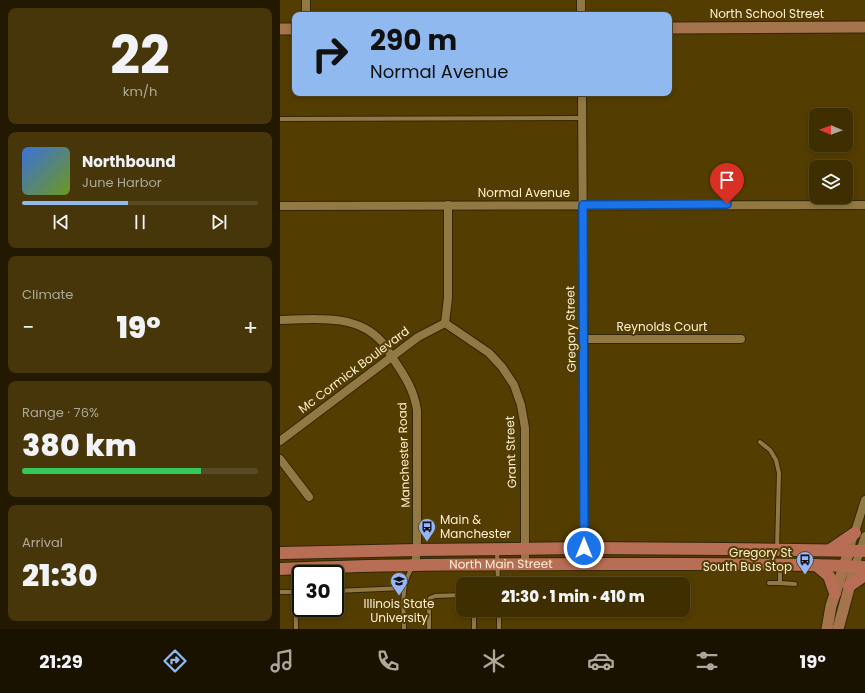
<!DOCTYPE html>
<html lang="en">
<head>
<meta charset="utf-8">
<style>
	body { margin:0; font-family:Poppins,sans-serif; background:#46360a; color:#f1f3f6; height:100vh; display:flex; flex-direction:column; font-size:15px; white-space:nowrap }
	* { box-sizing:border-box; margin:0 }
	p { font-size:13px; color:#ada899 }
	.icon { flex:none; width:22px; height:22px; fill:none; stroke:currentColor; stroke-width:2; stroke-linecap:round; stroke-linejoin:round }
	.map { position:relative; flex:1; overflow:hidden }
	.sheet { display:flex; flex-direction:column; gap:8px; padding:8px; background:#231900; width:280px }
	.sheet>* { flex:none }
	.banner { position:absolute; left:12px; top:12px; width:380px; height:84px; border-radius:8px; box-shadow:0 2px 6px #0003,0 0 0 1px #584a22; background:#90b9f0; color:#111; overflow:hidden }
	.needle { width:26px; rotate:271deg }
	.controls { position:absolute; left:529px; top:108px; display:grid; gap:8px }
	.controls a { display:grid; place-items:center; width:44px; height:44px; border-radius:8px; background:#3f2e00; box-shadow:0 2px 6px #0003,0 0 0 1px #584a22; font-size:20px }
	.speed { position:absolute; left:12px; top:565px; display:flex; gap:8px; font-size:20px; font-weight:700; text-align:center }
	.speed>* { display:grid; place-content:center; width:52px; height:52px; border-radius:50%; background:#3f2e00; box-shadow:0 2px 6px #0003,0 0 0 1px #584a22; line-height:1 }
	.speed .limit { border:2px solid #111; border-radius:6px; background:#fff; color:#111 }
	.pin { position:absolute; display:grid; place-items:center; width:34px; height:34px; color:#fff; margin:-41px -17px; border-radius:50% 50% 50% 0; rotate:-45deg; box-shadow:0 0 4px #0007 }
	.pin .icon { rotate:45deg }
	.me { position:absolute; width:44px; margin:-22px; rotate:0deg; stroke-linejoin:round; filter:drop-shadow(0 0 3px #0008) }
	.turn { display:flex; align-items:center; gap:14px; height:84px; padding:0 12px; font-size:18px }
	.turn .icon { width:52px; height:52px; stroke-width:2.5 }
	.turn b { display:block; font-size:28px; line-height:34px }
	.big { font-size:30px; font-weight:800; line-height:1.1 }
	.sheet .widget { flex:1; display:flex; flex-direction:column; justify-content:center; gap:6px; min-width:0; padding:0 14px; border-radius:8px; background:#46360a }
	.sheet .dial { align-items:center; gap:0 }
	.dial b { font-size:52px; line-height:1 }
	.song { display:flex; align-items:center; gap:12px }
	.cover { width:48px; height:48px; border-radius:6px; background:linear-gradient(135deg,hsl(220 70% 55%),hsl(80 70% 35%)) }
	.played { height:4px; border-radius:2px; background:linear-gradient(90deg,#90b9f0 45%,#584a22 45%) }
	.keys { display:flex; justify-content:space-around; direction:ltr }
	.heat { display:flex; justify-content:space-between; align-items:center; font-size:22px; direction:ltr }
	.charge { height:6px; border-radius:3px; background:linear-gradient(90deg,#34c759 76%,#584a22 0) }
	.trip { position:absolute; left:176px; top:577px; width:234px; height:40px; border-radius:8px; background:#3f2e00; box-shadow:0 2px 6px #0003,0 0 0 1px #584a22; font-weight:800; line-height:40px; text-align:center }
	.tab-bar { display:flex; height:64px; justify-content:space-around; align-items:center; background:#191200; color:#ada899 }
	.tab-bar .icon { width:28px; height:28px }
	.tab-bar .current { color:#90b9f0 }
	.tab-bar b { font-size:18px; color:#f1f3f6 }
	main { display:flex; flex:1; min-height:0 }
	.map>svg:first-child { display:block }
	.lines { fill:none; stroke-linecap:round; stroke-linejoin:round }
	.lane-casing { stroke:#322608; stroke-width:6 }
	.street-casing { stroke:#322608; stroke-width:10 }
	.secondary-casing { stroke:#322608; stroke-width:13 }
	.primary-casing { stroke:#322608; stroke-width:14 }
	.lane { stroke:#927943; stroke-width:4 }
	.street { stroke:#927943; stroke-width:8 }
	.secondary { stroke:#a5734c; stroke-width:11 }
	.primary { stroke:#b86e54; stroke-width:12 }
	.route-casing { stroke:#114b97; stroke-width:10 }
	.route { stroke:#1a73e8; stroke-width:7 }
	.labels { text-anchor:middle; stroke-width:4; stroke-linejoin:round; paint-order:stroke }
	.street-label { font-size:12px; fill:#fcefd3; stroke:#543d00 }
	.poi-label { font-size:12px; fill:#fcefd3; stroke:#543d00; text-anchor:start }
</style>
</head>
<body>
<main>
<section class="sheet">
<div class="widget dial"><b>22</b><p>km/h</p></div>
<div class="widget">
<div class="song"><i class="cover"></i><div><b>Northbound</b><p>June Harbor</p></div></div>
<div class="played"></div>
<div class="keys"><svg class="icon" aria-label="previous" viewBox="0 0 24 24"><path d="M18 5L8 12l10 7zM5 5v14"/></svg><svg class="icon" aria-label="pause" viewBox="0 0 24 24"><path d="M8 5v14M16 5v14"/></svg><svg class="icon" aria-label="next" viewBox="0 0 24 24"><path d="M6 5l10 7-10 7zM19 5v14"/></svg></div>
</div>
<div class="widget"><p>Climate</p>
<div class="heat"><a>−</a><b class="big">19°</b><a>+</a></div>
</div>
<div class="widget"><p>Range · 76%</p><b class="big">380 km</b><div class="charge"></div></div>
<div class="widget"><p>Arrival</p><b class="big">21:30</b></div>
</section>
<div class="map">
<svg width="585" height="629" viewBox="0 0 585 629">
	<rect width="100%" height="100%" fill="#543d00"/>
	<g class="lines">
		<defs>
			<g id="lane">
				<polyline points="0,119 302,118"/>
				<polyline points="480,442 490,450 496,460 499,473 497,549"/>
				<polyline points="217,550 218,584"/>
				<polyline points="15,569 16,629"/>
				<polyline points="489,583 500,583 500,565"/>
				<polyline points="500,583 515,584"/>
				<polyline points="55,591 124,588"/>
				<polyline points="0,592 21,592"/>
				<polyline points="219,610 219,629"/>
				<path d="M 124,629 C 124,608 120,586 132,568"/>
				<polyline points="149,629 149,601 150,598 155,596 183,595"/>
				<polyline points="194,629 194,610"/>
			</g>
			<g id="street">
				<polyline points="301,0 301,15"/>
				<polyline points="26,15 26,0"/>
				<polyline points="302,93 304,422 304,564"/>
				<polyline points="168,205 168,298 165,323 209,353 222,367 234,385 241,405 245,428 245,564"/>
				<polyline points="0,206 585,205"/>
				<path d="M 0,320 C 34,319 77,313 102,342 C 107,348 111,356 116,363 C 126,378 134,391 137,410 L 137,550 L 135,564"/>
				<polyline points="304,339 461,339"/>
				<polyline points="0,441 138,337 165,323"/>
				<polyline points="0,459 29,497"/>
				<polyline points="569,551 585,500"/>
				<polyline points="575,566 585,536"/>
			</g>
			<g id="secondary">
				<polyline points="389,28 585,27"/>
				<polyline points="0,29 15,29"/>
				<polyline points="547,629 551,606 569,551"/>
				<polyline points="558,629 575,566"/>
			</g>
			<g id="primary">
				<polyline points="550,550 575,533"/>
				<polyline points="0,553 137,550 304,548 445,549 585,551"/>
				<polyline points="536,565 549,576 555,593"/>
				<path id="s1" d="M 0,569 C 113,564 225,564 338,564 C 420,564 503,563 585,567"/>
				<polyline points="569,586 585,575"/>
			</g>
		</defs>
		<use href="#lane" class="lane-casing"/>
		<use href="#street" class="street-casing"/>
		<use href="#secondary" class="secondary-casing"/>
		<use href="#primary" class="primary-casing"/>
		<use href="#lane" class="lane"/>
		<use href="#street" class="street"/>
		<use href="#secondary" class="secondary"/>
		<use href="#primary" class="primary"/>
	</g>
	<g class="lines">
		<defs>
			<polyline id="route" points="304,548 303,205 447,204"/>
		</defs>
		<use href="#route" class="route-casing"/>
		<use href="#route" class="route"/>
	</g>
	<defs>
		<symbol id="bus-pin" viewBox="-11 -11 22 30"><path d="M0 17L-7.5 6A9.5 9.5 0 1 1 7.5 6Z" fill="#95b6fd" stroke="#543d00"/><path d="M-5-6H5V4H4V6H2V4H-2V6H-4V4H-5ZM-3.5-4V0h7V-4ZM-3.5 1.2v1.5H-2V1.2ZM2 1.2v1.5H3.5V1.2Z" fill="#111"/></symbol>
		<symbol id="university-pin" viewBox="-11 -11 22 30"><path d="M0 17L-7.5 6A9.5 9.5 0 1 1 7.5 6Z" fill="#95b6fd" stroke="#543d00"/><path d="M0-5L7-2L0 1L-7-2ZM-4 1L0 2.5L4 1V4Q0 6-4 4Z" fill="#111"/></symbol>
	</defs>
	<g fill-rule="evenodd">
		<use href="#bus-pin" x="137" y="517" width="20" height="27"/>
		<use href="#bus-pin" x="515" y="550" width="20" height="27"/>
		<use href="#university-pin" x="109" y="571" width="20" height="27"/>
	</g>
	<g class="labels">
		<g class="street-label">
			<text x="487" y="18">North School Street</text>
			<text x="244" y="197">Normal Avenue</text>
			<text x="382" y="331">Reynolds Court</text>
			<text transform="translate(291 329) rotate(-91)" y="4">Gregory Street</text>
			<text transform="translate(74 370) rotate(-37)" y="4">Mc Cormick Boulevard</text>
			<text transform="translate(231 452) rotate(-92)" y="4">Grant Street</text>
			<text transform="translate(124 455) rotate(-92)" y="4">Manchester Road</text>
			<text dy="4" stroke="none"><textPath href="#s1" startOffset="221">North Main Street</textPath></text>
		</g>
		<g class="poi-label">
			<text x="160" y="524">Main &amp;<tspan x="160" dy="14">Manchester</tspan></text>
			<text x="512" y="557" text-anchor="end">Gregory St<tspan x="512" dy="14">South Bus Stop</tspan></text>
			<text x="119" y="608" text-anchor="middle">Illinois State<tspan x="119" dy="14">University</tspan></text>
		</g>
	</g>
</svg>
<div class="controls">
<a><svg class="needle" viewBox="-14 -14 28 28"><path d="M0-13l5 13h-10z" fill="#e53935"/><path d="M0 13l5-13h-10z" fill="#ada899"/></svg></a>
<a><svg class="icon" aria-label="layers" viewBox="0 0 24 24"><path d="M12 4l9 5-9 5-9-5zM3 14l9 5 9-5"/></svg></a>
</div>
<div class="speed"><div class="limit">30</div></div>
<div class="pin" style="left:447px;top:204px;background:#d93025"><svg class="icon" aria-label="arrive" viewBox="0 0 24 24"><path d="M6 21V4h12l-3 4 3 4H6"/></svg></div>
<svg class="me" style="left:304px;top:548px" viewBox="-20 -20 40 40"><circle r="17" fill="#1a73e8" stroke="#fff" stroke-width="3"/><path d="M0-11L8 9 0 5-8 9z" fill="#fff"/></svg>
<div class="trip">21:30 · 1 min · 410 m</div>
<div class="banner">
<div class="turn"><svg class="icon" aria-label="right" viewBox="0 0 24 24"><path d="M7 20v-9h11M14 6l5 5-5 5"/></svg><div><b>290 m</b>Normal Avenue</div></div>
</div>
</div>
</main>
<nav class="tab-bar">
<b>21:29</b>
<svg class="icon current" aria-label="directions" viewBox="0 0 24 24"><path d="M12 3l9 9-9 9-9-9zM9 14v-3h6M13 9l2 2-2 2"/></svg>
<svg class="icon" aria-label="music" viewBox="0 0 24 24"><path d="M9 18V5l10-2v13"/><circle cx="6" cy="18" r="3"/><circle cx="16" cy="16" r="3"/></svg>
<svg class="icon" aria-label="phone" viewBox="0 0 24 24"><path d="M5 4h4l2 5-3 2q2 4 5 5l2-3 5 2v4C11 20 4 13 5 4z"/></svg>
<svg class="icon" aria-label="climate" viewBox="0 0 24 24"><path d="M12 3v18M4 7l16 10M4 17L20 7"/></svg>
<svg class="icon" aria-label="car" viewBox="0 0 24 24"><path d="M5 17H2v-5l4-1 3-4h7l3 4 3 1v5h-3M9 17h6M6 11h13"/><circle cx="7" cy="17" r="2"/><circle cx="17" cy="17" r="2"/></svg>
<svg class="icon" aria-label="filters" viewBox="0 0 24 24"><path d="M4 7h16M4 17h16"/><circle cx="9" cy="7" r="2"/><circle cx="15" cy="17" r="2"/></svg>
<b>19°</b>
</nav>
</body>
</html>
